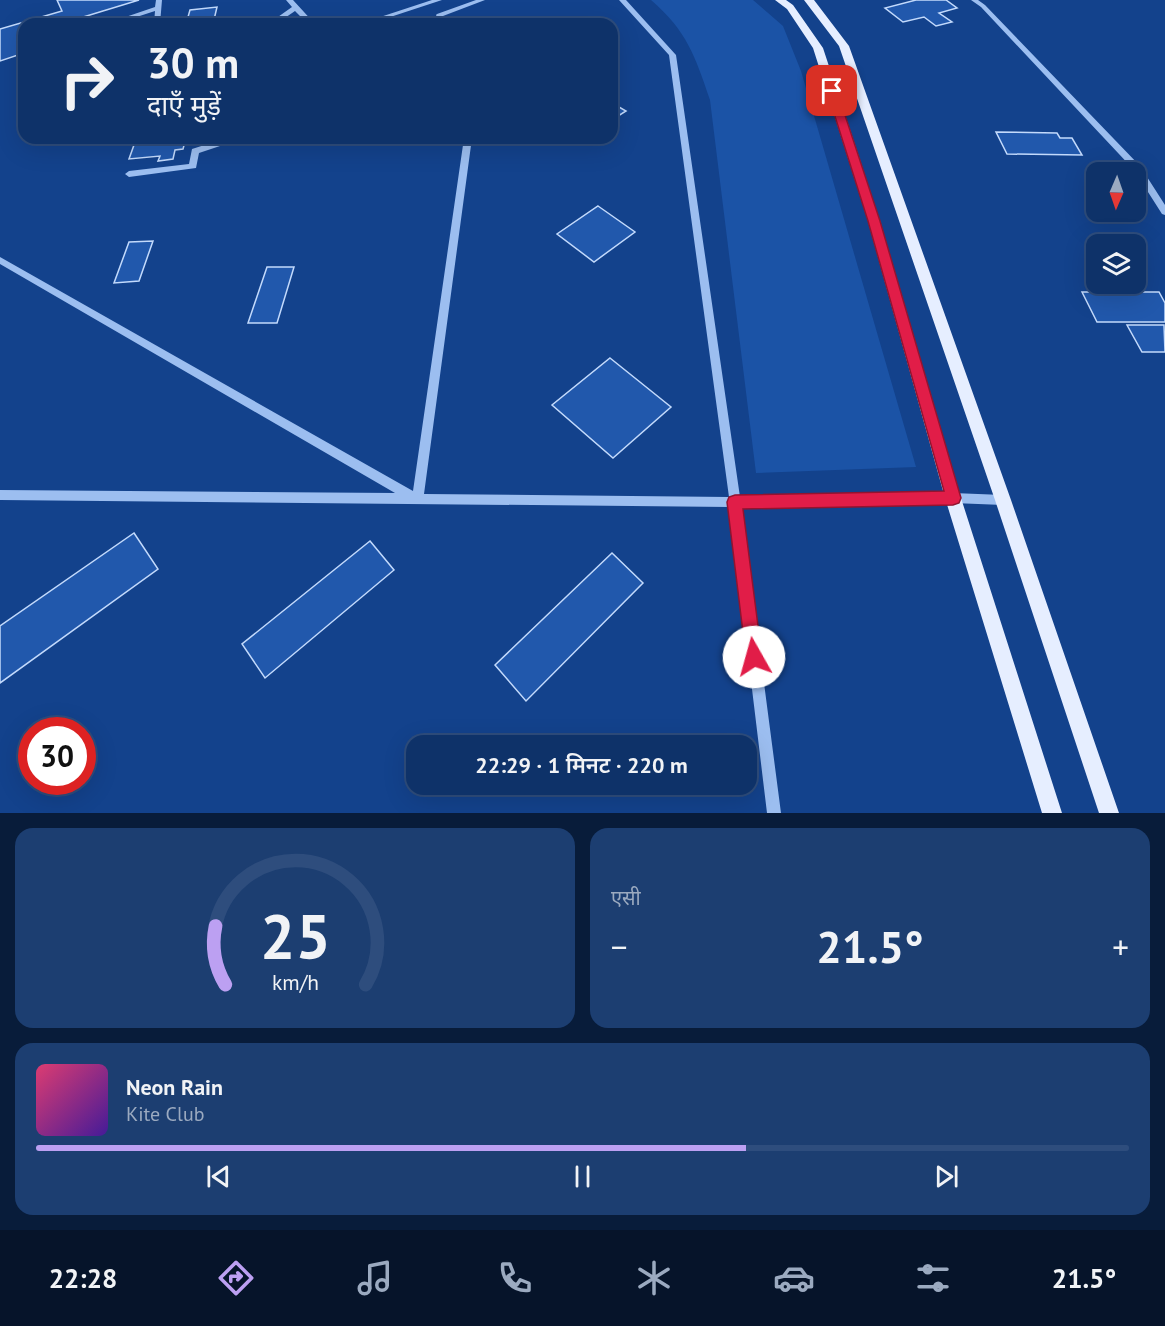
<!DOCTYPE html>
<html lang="hi">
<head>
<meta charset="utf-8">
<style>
	body { margin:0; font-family:"PT Sans","Noto Sans Devanagari",sans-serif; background:#1c3e71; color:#f1f3f6; height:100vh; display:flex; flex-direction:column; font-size:22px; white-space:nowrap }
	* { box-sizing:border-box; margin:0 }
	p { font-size:20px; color:#9baac0 }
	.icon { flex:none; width:33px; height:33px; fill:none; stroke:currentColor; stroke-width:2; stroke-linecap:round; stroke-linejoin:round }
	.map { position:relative; height:813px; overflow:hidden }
	.sheet { display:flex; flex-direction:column; gap:15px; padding:15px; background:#081c3a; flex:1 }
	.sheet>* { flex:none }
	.guide { position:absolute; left:18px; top:18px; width:600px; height:126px; border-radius:18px; box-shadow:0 6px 24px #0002,0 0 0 2px #2e4d7d; background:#0e3269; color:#f1f3f6; overflow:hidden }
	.needle { width:39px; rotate:182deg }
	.buttons { position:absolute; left:1086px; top:162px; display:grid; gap:12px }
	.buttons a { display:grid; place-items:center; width:60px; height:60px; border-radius:12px; background:#0e3269; box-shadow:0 6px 24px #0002,0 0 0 2px #2e4d7d; font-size:30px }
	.speed { position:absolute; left:18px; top:717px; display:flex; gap:12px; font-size:30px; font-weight:700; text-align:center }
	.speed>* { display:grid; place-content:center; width:78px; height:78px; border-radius:50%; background:#0e3269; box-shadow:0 6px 24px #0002,0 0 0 2px #2e4d7d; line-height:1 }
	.speed .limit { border:9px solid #d22; background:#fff; color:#111 }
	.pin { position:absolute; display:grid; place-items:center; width:51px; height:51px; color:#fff; margin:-26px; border-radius:12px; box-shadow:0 3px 9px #0006 }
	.me { position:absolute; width:66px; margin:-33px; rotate:353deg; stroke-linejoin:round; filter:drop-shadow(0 0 4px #0008) }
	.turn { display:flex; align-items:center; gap:21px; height:126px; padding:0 30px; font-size:27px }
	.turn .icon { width:78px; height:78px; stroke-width:2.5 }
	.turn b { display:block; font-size:42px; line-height:51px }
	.big { font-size:45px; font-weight:600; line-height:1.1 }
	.sheet .tile { flex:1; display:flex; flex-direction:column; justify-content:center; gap:9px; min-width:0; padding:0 21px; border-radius:18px; background:#1c3e71 }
	.sheet .dial { align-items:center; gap:0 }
	.dial svg { height:156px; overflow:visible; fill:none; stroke:#2e4d7d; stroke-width:7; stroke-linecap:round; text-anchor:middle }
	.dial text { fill:#f1f3f6; stroke:none }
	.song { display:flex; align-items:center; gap:18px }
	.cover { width:72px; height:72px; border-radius:9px; background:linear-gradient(135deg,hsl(340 70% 55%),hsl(260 70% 35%)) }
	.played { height:6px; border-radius:3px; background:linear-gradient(90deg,#bca0f2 65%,#2e4d7d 65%) }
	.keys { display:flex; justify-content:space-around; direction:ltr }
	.heat { display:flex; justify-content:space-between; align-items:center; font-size:33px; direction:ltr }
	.sheet .tiles { flex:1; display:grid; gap:15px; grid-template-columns:1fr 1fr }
	.tile:last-child { grid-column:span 2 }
	.trip { position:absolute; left:406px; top:735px; width:351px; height:60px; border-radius:18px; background:#0e3269; box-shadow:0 6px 24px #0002,0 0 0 2px #2e4d7d; font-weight:600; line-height:60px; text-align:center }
	.menu { display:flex; height:96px; justify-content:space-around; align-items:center; background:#06142a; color:#9baac0 }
	.menu .icon { width:42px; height:42px }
	.menu .active { color:#bca0f2 }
	.menu b { font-size:27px; color:#f1f3f6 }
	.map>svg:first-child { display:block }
	.green { fill:#1b53a6 }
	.building { fill:#2158ac; stroke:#c3dafc; stroke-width:1.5 }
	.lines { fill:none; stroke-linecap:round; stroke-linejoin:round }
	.minor { fill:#9cbef0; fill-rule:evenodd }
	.major { fill:#e6eeff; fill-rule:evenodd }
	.route { fill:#e11d48; stroke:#92132f; stroke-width:1.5 }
</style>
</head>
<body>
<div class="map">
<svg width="1165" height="813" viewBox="0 0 1165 813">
	<rect width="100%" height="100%" fill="#13428c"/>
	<path class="green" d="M 651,0 L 753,0 L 783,26 L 801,71 L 916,467 L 756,473 L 710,100 C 695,56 687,31 651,0 Z"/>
	<g class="building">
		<polygon points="57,0 139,0 80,18 83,24 24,24 24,53 0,61 0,29 62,11"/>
		<polygon points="916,0 946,0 957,8 939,13 952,22 936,26 924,17 903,22 885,8"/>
		<polygon points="217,7 213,24 186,24 190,10"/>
		<polygon points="612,103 626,111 612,120"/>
		<polygon points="996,132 1057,133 1060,138 1072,138 1082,155 1007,154"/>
		<polygon points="154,138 186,138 183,149 175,150 173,159 158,161 160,156 129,159 134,145 153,143"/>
		<polygon points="598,206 635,232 594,262 557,234"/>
		<polygon points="153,241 139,281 114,283 129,242"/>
		<polygon points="267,267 294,267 277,323 248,323"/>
		<polygon points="1082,292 1159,292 1165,303 1165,322 1097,322"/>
		<polygon points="1127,325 1164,325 1165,352 1142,352"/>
		<polygon points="610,358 671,407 613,458 552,405"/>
		<polygon points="134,533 158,569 0,683 0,626"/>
		<polygon points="370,541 394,570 265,678 242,644"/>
		<polygon points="612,553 643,583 526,701 495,665"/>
	</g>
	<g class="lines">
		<g class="minor">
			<polygon points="156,0 162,0 160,24 154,24 155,11 115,24 105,24 155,7"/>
			<polygon points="286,0 293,0 315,24 308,24 295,11 276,24 268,24 292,7"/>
			<polygon points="432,0 442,0 369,24 359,24"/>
			<polygon points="476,0 485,0 443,16 446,24 440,24 436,15 437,14"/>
			<polygon points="619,0 626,0 676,55 740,497 953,493 1003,495 1007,496 1009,500 1007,504 1003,505 953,503 741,507 781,813 767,813 730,507 0,500 0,490 395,493 0,264 0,257 413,491 464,138 472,138 424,494 729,497 669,55"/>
			<polygon points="971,0 978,0 985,5 1140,166 1165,205 1165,215 1162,214 1134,170 981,7"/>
			<polygon points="215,138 223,138 220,146 199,153 196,168 129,177 125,174 129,171 189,164 192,149 214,142"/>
		</g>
		<g class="major">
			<polygon points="775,0 786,0 793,5 823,48 880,221 961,498 1062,813 1042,813 945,498 868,221 813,48 787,9"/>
			<polygon points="804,0 814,0 849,46 1011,500 1119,813 1099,813 995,500 839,46"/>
		</g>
	</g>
	<polygon class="route" points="832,88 837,91 880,221 961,498 959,503 953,505 743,509 762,657 760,663 754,666 748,663 746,657 727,502 729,497 735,495 944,491 868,221 827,91"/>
</svg>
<div class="buttons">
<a><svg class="needle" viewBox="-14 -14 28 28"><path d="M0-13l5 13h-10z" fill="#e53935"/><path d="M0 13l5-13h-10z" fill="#9baac0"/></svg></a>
<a><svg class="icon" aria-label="layers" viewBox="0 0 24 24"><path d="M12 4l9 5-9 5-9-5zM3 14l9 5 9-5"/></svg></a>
</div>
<div class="speed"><div class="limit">30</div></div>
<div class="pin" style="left:832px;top:91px;background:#d93025"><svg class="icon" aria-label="arrive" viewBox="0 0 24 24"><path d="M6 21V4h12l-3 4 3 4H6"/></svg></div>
<svg class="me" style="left:754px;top:657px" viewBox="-20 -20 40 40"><circle r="19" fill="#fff"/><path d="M0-13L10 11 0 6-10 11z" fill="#e11d48"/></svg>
<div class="trip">22:29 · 1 मिनट · 220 m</div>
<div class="guide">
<div class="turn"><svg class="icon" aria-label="right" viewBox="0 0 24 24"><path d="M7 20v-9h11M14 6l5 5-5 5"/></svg><div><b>30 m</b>दाएँ मुड़ें</div></div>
</div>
</div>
<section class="sheet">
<div class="tiles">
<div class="tile dial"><svg viewBox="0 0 100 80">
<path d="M14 69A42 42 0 1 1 86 69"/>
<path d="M14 69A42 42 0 0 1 9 39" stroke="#bca0f2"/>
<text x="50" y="56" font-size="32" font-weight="700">25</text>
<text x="50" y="72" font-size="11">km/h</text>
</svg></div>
<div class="tile"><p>एसी</p>
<div class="heat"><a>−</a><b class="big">21.5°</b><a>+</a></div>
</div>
<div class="tile">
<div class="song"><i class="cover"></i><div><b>Neon Rain</b><p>Kite Club</p></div></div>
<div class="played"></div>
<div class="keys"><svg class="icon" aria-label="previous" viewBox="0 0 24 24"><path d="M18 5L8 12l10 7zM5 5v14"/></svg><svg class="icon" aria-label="pause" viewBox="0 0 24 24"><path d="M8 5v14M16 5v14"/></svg><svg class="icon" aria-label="next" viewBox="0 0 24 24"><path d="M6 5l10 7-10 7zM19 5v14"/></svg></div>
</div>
</div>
</section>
<nav class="menu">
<b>22:28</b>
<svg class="icon active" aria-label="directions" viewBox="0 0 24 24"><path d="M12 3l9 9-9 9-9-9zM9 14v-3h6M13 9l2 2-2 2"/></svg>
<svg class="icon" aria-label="music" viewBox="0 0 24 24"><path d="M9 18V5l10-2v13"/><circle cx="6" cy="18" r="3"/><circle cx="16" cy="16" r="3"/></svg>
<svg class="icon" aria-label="phone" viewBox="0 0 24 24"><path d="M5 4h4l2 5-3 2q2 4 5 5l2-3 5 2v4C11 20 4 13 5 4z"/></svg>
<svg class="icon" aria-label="climate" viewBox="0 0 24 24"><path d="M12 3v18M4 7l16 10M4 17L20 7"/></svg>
<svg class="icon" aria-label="car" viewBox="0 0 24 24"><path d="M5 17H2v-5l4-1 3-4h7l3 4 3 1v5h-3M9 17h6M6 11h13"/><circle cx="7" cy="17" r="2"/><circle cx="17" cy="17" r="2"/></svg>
<svg class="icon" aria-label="filters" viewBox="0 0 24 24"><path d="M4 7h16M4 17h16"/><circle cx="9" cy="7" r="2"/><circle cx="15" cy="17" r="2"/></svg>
<b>21.5°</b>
</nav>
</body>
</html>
